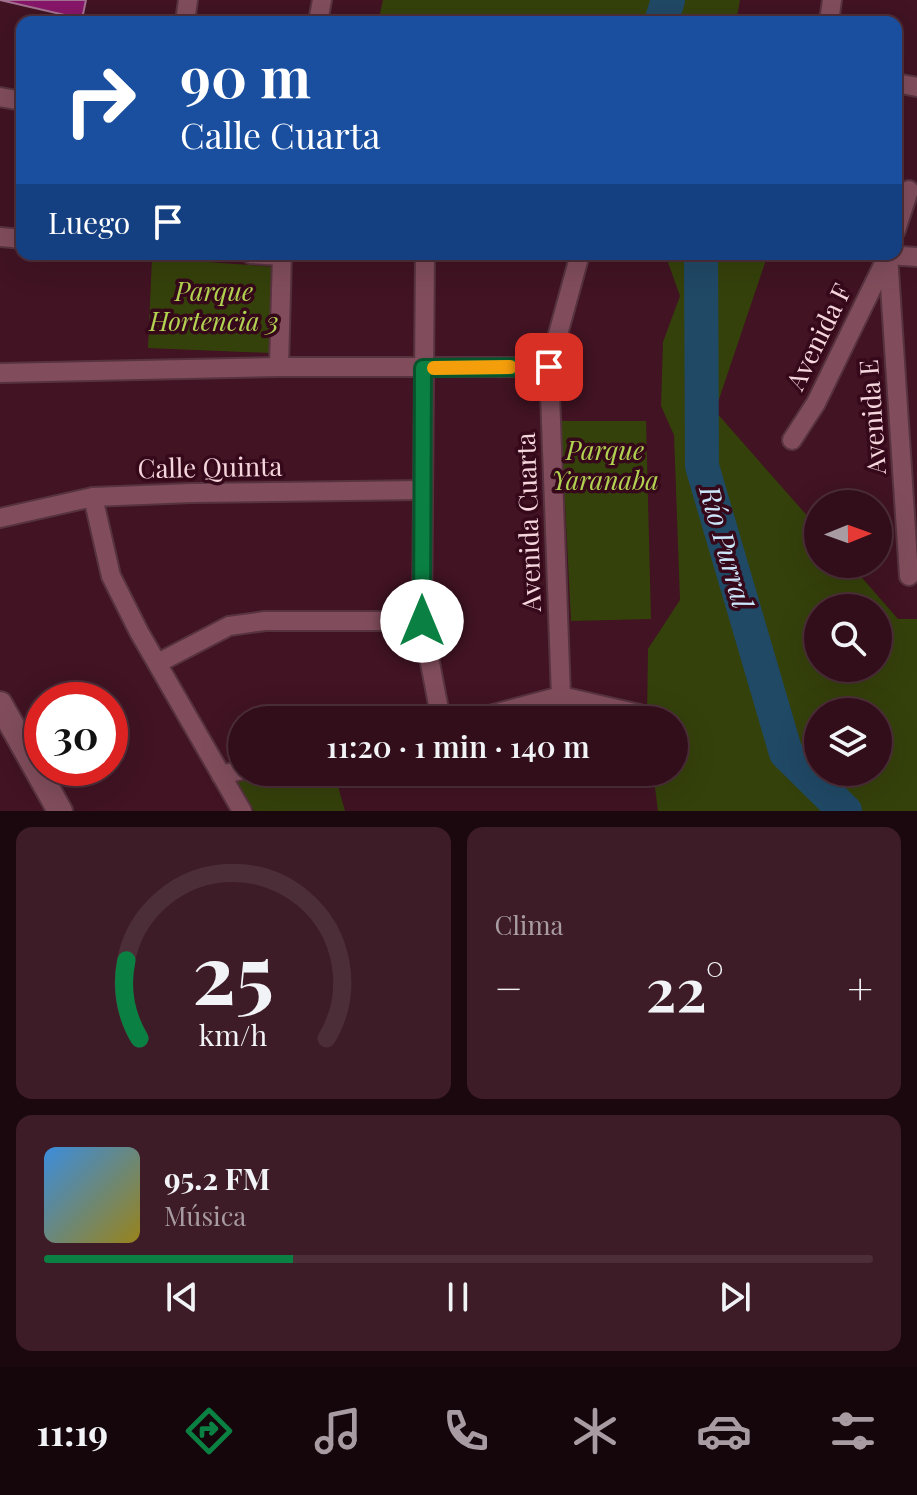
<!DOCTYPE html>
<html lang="es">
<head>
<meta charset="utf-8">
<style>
	body { margin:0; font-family:"Playfair Display",serif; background:#3d1c27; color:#f1f3f6; height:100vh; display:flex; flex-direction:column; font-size:30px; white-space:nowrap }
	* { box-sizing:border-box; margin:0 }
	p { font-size:26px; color:#a89ca2 }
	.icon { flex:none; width:44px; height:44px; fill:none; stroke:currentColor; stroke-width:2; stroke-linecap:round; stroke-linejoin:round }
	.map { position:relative; height:811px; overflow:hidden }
	.side { display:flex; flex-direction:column; gap:16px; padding:16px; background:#1b080e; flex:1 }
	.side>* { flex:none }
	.banner { position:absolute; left:16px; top:16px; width:886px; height:244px; border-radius:16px; box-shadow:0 8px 32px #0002,0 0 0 2px #4c2e39; background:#1a4fa0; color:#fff; overflow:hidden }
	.needle { width:52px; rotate:89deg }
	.controls { position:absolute; left:804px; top:490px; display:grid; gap:16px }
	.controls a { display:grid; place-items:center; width:88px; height:88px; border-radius:50%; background:#310e1a; box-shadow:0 8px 32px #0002,0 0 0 2px #4c2e39; font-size:40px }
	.speed { position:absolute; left:24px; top:682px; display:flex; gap:16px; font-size:40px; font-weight:700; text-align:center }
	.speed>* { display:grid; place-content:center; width:104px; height:104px; border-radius:50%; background:#310e1a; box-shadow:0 8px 32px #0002,0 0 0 2px #4c2e39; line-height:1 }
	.speed .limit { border:12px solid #d22; background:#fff; color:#111 }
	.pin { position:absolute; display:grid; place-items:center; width:68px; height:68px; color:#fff; margin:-34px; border-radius:16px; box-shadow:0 4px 12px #0006 }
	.me { position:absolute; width:88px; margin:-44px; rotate:0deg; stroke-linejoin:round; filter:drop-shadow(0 0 6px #0008) }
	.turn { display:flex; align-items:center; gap:28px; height:168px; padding:0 32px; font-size:36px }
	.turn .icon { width:104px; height:104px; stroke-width:2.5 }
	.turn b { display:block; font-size:56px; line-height:68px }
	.then { display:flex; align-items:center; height:76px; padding:0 32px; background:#0003; gap:16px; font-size:30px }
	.big { font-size:60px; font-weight:600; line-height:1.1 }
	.side .tile { flex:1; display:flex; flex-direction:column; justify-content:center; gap:12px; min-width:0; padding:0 28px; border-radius:16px; background:#3d1c27 }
	.side .dial { align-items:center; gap:0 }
	.dial svg { height:208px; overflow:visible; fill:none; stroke:#4c2e39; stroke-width:7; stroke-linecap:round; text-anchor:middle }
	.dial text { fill:#f1f3f6; stroke:none }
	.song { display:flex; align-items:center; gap:24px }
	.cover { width:96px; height:96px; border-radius:12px; background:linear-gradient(135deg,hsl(210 70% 55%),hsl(50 70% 35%)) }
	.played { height:8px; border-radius:4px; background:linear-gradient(90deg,#0b8043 30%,#4c2e39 30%) }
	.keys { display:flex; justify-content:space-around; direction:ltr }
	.heat { display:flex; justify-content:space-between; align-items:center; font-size:44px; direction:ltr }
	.side .tiles { flex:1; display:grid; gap:16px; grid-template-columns:1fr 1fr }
	.tile:last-child { grid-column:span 2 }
	.trip { position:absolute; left:228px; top:706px; width:460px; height:80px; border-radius:40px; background:#310e1a; box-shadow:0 8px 32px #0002,0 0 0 2px #4c2e39; font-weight:600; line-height:80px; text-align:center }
	.tab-bar { display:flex; height:128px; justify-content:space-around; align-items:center; background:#14060a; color:#a89ca2 }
	.tab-bar .icon { width:56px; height:56px }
	.tab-bar .selected { color:#0b8043 }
	.tab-bar b { font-size:36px; color:#f1f3f6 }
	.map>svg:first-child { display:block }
	.green { fill:#35410b; fill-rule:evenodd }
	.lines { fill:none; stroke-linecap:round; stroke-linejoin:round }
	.river { stroke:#204966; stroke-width:34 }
	.building { fill:#871669; stroke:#a27290; stroke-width:2 }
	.street-casing { stroke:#57333f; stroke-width:22 }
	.secondary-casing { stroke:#57333f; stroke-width:28 }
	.street { stroke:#814d5c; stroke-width:18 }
	.secondary { stroke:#814d5c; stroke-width:24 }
	.route-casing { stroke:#07532c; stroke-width:20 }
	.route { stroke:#0b8043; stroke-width:14 }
	.slow { stroke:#f59e0b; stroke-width:14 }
	.labels { text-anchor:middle; stroke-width:7; stroke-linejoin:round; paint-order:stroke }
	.park-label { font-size:26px; font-style:italic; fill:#b2d251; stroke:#36091a }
	.street-label { font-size:26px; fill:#f5d6dd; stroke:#36091a }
	.water-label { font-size:28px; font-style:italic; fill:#cce6fa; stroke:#36091a }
</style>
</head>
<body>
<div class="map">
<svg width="917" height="811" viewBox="0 0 917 811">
	<rect width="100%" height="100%" fill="#411323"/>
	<g class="green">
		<polygon points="383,0 740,0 736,22 378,22"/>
		<path d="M 665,254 L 768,254 L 715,411 L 818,528 L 818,564 L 850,564 L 898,619 L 917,619 L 917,811 L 658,811 L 653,772 L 674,772 L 674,720 L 647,720 L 648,649 L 680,600 L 674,435 L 661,406 L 663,342 L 680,296 ZM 818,608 L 878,608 L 878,668 L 818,668 ZM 818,712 L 878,712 L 878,772 L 818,772 Z"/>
		<polygon points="152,258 275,267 270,353 148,348"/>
		<polygon points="561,421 646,421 651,619 571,621"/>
		<polygon points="294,772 334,772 345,811 254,811 237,782"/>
	</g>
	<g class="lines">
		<g class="river">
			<polyline points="661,22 668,0"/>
			<polyline points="701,254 702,466 786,753 845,811"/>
		</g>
	</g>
	<polygon class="building" points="0,0 86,0 82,19"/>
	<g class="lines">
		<defs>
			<g id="street">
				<polyline points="185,22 188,0"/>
				<polyline points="318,22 322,0"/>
				<polyline points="829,22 832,0"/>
				<polyline points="896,83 917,87"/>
				<polyline points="0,97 22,101"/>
				<polyline points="896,230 909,190"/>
				<polyline points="0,237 22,239"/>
				<polyline points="251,254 282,256"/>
				<polyline points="425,254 422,621 441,720"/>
				<polyline points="279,367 282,254"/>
				<polyline points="0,373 279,367 549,367"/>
				<polyline points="792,440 816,403 887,257"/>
				<polyline points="93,497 111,576 139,632 242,811"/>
				<polyline points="0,518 93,497 192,493 423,490"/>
				<polyline points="909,576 888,255 917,257"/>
				<polyline points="158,663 229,626 265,621 422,621"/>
				<polyline points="561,696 549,367 580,254"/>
				<polyline points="471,720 561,696 639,714"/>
				<polyline points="221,775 242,770"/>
			</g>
			<polyline id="secondary" points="0,704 60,811"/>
		</defs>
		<use href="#street" class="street-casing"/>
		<use href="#secondary" class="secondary-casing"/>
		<use href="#street" class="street"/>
		<use href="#secondary" class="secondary"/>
	</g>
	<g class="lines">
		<defs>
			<polyline id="route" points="422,621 423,368 549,367"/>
		</defs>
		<use href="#route" class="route-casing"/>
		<use href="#route" class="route"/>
		<polyline class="slow" points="434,368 510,367"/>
	</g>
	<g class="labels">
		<g class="park-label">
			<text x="214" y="301">Parque<tspan x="214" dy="30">Hortencia 3</tspan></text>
			<text x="605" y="460">Parque<tspan x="605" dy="30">Yaranaba</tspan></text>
		</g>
		<g class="street-label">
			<text transform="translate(819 337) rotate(-64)" y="9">Avenida F</text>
			<text transform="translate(873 417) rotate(-94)" y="9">Avenida E</text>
			<text transform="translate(210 468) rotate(-1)" y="9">Calle Quinta</text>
			<text transform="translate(529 522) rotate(-92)" y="9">Avenida Cuarta</text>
		</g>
		<g class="water-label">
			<text transform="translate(726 547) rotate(74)" y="10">Río Purral</text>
		</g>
	</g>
</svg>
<div class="controls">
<a><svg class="needle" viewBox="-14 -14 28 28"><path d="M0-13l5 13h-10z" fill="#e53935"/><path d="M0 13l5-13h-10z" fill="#a89ca2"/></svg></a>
<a><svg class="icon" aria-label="search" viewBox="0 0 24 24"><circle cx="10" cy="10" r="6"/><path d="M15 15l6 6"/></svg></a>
<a><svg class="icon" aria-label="layers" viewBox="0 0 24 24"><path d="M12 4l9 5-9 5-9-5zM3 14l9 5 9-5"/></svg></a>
</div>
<div class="speed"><div class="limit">30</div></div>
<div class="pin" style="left:549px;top:367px;background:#d93025"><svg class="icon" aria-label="arrive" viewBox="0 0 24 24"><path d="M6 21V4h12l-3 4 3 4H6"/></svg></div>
<svg class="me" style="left:422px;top:621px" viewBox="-20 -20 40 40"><circle r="19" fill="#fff"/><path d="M0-13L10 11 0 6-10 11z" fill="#0b8043"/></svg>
<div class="trip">11:20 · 1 min · 140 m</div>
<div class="banner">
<div class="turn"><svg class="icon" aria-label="right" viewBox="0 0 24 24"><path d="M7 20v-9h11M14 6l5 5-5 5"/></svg><div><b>90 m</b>Calle Cuarta</div></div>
<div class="then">Luego<svg class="icon" aria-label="arrive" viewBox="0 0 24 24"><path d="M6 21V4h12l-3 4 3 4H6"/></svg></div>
</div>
</div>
<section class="side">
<div class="tiles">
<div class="tile dial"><svg viewBox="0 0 100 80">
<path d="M14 69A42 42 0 1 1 86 69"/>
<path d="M14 69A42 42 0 0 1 9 39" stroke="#0b8043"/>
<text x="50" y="56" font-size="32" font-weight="700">25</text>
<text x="50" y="72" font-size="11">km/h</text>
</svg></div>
<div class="tile"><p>Clima</p>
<div class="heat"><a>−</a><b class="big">22°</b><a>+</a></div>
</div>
<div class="tile">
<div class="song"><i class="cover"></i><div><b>95.2 FM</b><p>Música</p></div></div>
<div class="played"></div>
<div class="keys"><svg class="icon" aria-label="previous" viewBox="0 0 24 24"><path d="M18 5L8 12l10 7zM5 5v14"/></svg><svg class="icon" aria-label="pause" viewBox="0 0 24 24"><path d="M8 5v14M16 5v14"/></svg><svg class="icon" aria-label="next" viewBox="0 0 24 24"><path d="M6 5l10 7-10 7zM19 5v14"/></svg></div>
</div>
</div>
</section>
<nav class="tab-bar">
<b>11:19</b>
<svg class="icon selected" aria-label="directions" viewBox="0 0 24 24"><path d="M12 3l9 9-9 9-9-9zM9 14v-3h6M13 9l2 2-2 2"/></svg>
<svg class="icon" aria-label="music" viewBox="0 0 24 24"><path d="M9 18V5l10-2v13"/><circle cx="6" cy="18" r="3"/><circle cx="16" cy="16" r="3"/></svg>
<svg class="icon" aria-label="phone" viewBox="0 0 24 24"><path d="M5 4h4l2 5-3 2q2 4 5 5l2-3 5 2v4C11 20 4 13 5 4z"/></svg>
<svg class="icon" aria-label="climate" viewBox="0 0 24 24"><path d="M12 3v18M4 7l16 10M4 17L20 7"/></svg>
<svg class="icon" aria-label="car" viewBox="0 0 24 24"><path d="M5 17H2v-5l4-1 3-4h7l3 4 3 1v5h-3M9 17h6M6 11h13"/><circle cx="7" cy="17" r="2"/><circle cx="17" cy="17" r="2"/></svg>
<svg class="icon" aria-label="filters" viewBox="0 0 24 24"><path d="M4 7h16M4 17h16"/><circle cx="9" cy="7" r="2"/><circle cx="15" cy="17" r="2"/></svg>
</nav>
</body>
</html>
